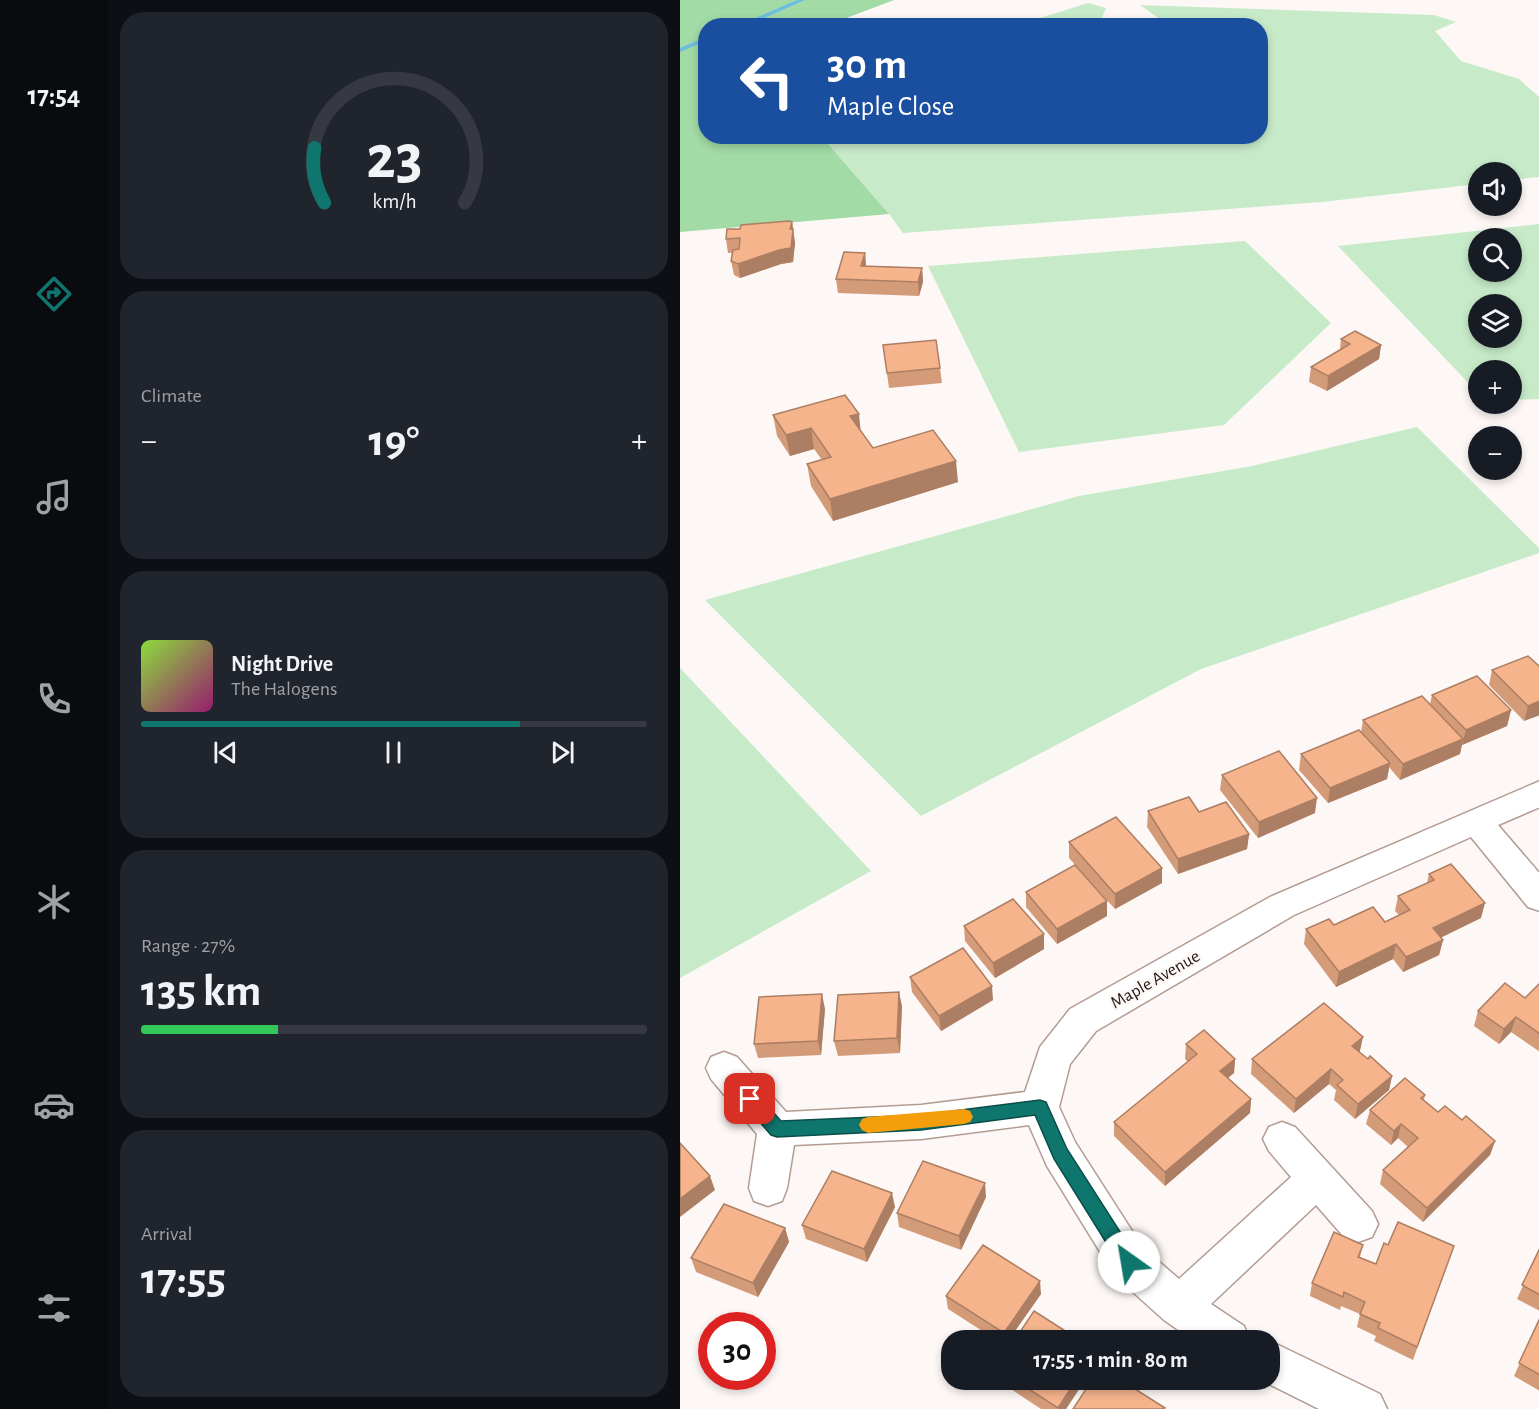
<!DOCTYPE html>
<html lang="en">
<head>
<meta charset="utf-8">
<style>
	body { margin:0; font-family:"Alegreya Sans",sans-serif; background:#20242c; color:#f1f3f6; height:100vh; display:flex; flex-direction:column; font-size:22px; white-space:nowrap }
	* { box-sizing:border-box; margin:0 }
	p { font-size:20px; color:#9ea1a6 }
	.icon { flex:none; width:33px; height:33px; fill:none; stroke:currentColor; stroke-width:2; stroke-linecap:round; stroke-linejoin:round }
	.map { position:relative; flex:1; overflow:hidden }
	.panel { display:flex; flex-direction:column; gap:12px; padding:12px; background:#0d0f14; width:572px }
	.panel>* { flex:none }
	.hud { position:absolute; left:18px; top:18px; width:570px; height:126px; border-radius:24px; box-shadow:0 3px 9px #0003; background:#1a4fa0; color:#fff; overflow:hidden }
	.tools { position:absolute; left:788px; top:162px; display:grid; gap:12px }
	.tools a { display:grid; place-items:center; width:54px; height:54px; border-radius:50%; background:#171b24; box-shadow:0 3px 9px #0003; font-size:30px }
	.speed { position:absolute; left:18px; top:1312px; display:flex; gap:12px; font-size:30px; font-weight:700; text-align:center }
	.speed>* { display:grid; place-content:center; width:78px; height:78px; border-radius:50%; background:#171b24; box-shadow:0 3px 9px #0003; line-height:1 }
	.speed .limit { border:9px solid #d22; background:#fff; color:#111 }
	.pin { position:absolute; display:grid; place-items:center; width:51px; height:51px; color:#fff; margin:-26px; border-radius:12px; box-shadow:0 3px 9px #0006 }
	.me { position:absolute; width:66px; margin:-33px; rotate:328deg; stroke-linejoin:round; filter:drop-shadow(0 0 4px #0008) }
	.turn { display:flex; align-items:center; gap:21px; height:126px; padding:0 30px; font-size:27px }
	.turn .icon { width:78px; height:78px; stroke-width:2.5 }
	.turn b { display:block; font-size:42px; line-height:51px }
	.big { font-size:45px; font-weight:700; line-height:1.1 }
	.panel .card { flex:1; display:flex; flex-direction:column; justify-content:center; gap:9px; min-width:0; padding:0 21px; border-radius:24px; background:#20242c }
	.panel .dial { align-items:center; gap:0 }
	.dial svg { height:156px; overflow:visible; fill:none; stroke:#363941; stroke-width:7; stroke-linecap:round; text-anchor:middle }
	.dial text { fill:#f1f3f6; stroke:none }
	.song { display:flex; align-items:center; gap:18px }
	.cover { width:72px; height:72px; border-radius:9px; background:linear-gradient(135deg,hsl(90 70% 55%),hsl(320 70% 35%)) }
	.played { height:6px; border-radius:3px; background:linear-gradient(90deg,#0f766e 75%,#363941 75%) }
	.keys { display:flex; justify-content:space-around; direction:ltr }
	.heat { display:flex; justify-content:space-between; align-items:center; font-size:33px; direction:ltr }
	.charge { height:9px; border-radius:4px; background:linear-gradient(90deg,#34c759 27%,#363941 0) }
	.trip { position:absolute; left:261px; top:1330px; width:339px; height:60px; border-radius:24px; background:#171b24; box-shadow:0 3px 9px #0003; font-weight:700; line-height:60px; text-align:center }
	main { display:flex; flex:1; min-height:0 }
	.tab-bar { display:flex; flex-direction:column; width:108px; justify-content:space-around; align-items:center; background:#090b0e; color:#9ea1a6 }
	.tab-bar .icon { width:42px; height:42px }
	.tab-bar .current { color:#0f766e }
	.tab-bar b { font-size:27px; color:#f1f3f6 }
	.map>svg:first-child { display:block }
	.green { fill:#c7ebc9; fill-rule:evenodd }
	.forest { fill:#a2dba6 }
	.lines { fill:none; stroke-linecap:round; stroke-linejoin:round }
	.stream { fill:#6ebde0; fill-rule:evenodd }
	.minor-casing { stroke:#b49c92; stroke-width:3 }
	.minor { fill:#fff; fill-rule:evenodd }
	.wall { fill:#d49b79 }
	.shaded-wall { fill:#ac7e63 }
	.building { fill:#f6b48d; stroke:#ac7e63; stroke-width:1.5 }
	.route { fill:#0f766e; stroke:#0a4d48; stroke-width:1.5 }
	.slow { fill:#f59e0b }
	.labels { text-anchor:middle; stroke-width:5; stroke-linejoin:round; paint-order:stroke }
	.street-label { font-size:18px; fill:#201713; stroke:#fdf7f5 }
</style>
</head>
<body>
<main>
<nav class="tab-bar">
<b>17:54</b>
<svg class="icon current" aria-label="directions" viewBox="0 0 24 24"><path d="M12 3l9 9-9 9-9-9zM9 14v-3h6M13 9l2 2-2 2"/></svg>
<svg class="icon" aria-label="music" viewBox="0 0 24 24"><path d="M9 18V5l10-2v13"/><circle cx="6" cy="18" r="3"/><circle cx="16" cy="16" r="3"/></svg>
<svg class="icon" aria-label="phone" viewBox="0 0 24 24"><path d="M5 4h4l2 5-3 2q2 4 5 5l2-3 5 2v4C11 20 4 13 5 4z"/></svg>
<svg class="icon" aria-label="climate" viewBox="0 0 24 24"><path d="M12 3v18M4 7l16 10M4 17L20 7"/></svg>
<svg class="icon" aria-label="car" viewBox="0 0 24 24"><path d="M5 17H2v-5l4-1 3-4h7l3 4 3 1v5h-3M9 17h6M6 11h13"/><circle cx="7" cy="17" r="2"/><circle cx="17" cy="17" r="2"/></svg>
<svg class="icon" aria-label="filters" viewBox="0 0 24 24"><path d="M4 7h16M4 17h16"/><circle cx="9" cy="7" r="2"/><circle cx="15" cy="17" r="2"/></svg>
</nav>
<section class="panel">
<div class="card dial"><svg viewBox="0 0 100 80">
<path d="M14 69A42 42 0 1 1 86 69"/>
<path d="M14 69A42 42 0 0 1 9 41" stroke="#0f766e"/>
<text x="50" y="56" font-size="32" font-weight="700">23</text>
<text x="50" y="72" font-size="11">km/h</text>
</svg></div>
<div class="card"><p>Climate</p>
<div class="heat"><a>−</a><b class="big">19°</b><a>+</a></div>
</div>
<div class="card">
<div class="song"><i class="cover"></i><div><b>Night Drive</b><p>The Halogens</p></div></div>
<div class="played"></div>
<div class="keys"><svg class="icon" aria-label="previous" viewBox="0 0 24 24"><path d="M18 5L8 12l10 7zM5 5v14"/></svg><svg class="icon" aria-label="pause" viewBox="0 0 24 24"><path d="M8 5v14M16 5v14"/></svg><svg class="icon" aria-label="next" viewBox="0 0 24 24"><path d="M6 5l10 7-10 7zM19 5v14"/></svg></div>
</div>
<div class="card"><p>Range · 27%</p><b class="big">135 km</b><div class="charge"></div></div>
<div class="card"><p>Arrival</p><b class="big">17:55</b></div>
</section>
<div class="map">
<svg width="860" height="1409" viewBox="0 0 860 1409">
	<rect width="100%" height="100%" fill="#fdf7f5"/>
	<g class="green">
		<polygon points="408,3 426,8 419,25 338,25"/>
		<polygon points="460,5 754,15 776,22 755,31 781,61 839,79 859,97 859,177 831,180 831,172 798,172 798,184 642,202 223,233 209,214 142,137 580,136 580,26 488,25"/>
		<path d="M 859,224 L 859,399 L 831,400 L 831,370 L 798,370 L 798,393 L 658,246 ZM 831,238 L 831,272 L 798,272 L 798,238 ZM 831,304 L 831,338 L 798,338 L 798,304 Z"/>
		<polygon points="565,241 651,323 544,425 339,452 248,266"/>
		<polygon points="737,427 859,548 859,553 521,669 241,816 25,600 399,496 572,466"/>
		<polygon points="0,668 191,871 0,978"/>
	</g>
	<polygon class="forest" points="0,0 214,0 148,25 26,26 26,136 142,137 209,214 0,232"/>
	<g class="lines">
		<g class="stream">
			<polygon points="117,0 125,0 66,26 57,26"/>
			<polygon points="26,37 26,41 0,52 0,48"/>
		</g>
		<defs>
			<g id="minor">
				<polygon points="860,781 860,807 818,825 860,874 860,911 848,907 791,837 614,915 416,1031 390,1064 379,1107 395,1142 463,1248 499,1279 611,1177 589,1151 583,1139 589,1127 602,1122 615,1127 692,1211 698,1224 692,1237 678,1242 664,1237 636,1205 531,1304 564,1326 570,1341 514,1341 484,1320 435,1276 367,1166 349,1125 241,1139 114,1145 107,1188 102,1201 88,1206 74,1201 69,1188 77,1134 31,1079 26,1068 31,1057 44,1052 57,1057 106,1112 241,1105 345,1092 360,1047 390,1009 590,897"/>
				<polygon points="590,1341 700,1394 707,1409 639,1409 581,1380 590,1380"/>
			</g>
		</defs>
		<use href="#minor" class="minor-casing"/>
		<use href="#minor" class="minor"/>
	</g>
	<g class="wall">
		<polygon points="112,222 115,243 113,262 101,264 60,278 54,275 51,261 52,253 48,253 46,239 60,229"/>
		<polygon points="185,253 186,266 242,268 243,282 239,296 158,293 156,279"/>
		<polygon points="661,339 701,345 699,359 647,391 629,382 631,367 660,350"/>
		<polygon points="203,345 260,368 262,383 209,388"/>
		<polygon points="93,415 181,431 193,448 278,482 153,521 131,486 127,464 142,460 134,449 110,456 97,436"/>
		<polygon points="860,667 844,721 809,685 812,670"/>
		<polygon points="752,695 831,710 827,726 782,745 780,754 720,780 709,767 707,779 648,803 619,770 621,754 681,732 683,720 750,704"/>
		<polygon points="542,775 635,813 578,838 540,790"/>
		<polygon points="468,811 519,812 569,834 567,849 498,874 467,827"/>
		<polygon points="389,842 482,868 482,883 435,909 389,858"/>
		<polygon points="749,874 801,918 761,937 763,940 759,955 723,972 713,959 656,987 624,944 626,929 654,925 705,922 719,915 715,911 718,896 747,883"/>
		<polygon points="346,892 427,901 427,916 377,944 346,907"/>
		<polygon points="284,926 364,949 315,978 285,941"/>
		<polygon points="230,977 313,1000 261,1031 232,992"/>
		<polygon points="860,983 860,1052 831,1032 819,1044 794,1026 798,1011 845,998"/>
		<polygon points="222,1006 220,1053 158,1056 154,1041"/>
		<polygon points="145,1009 141,1055 78,1058 74,1044"/>
		<polygon points="506,1044 555,1059 554,1073 548,1078 571,1099 570,1113 485,1186 434,1136 434,1122 508,1062 505,1059"/>
		<polygon points="680,1051 679,1052 688,1059 712,1076 709,1090 675,1119 654,1100 656,1090 649,1084 614,1113 571,1074 572,1059"/>
		<polygon points="745,1095 744,1100 758,1112 782,1120 815,1141 810,1155 743,1222 700,1184 703,1170 728,1147 718,1138 711,1145 686,1124 690,1110"/>
		<polygon points="306,1197 281,1250 219,1227 217,1213"/>
		<polygon points="215,1207 187,1262 126,1239 122,1225"/>
		<polygon points="105,1228 109,1242 78,1297 16,1272 11,1258"/>
		<polygon points="683,1245 680,1257 696,1264 708,1245 769,1259 733,1360 694,1341 696,1336 677,1327 680,1314 661,1306 660,1310 630,1296 632,1283"/>
		<polygon points="860,1248 860,1311 837,1299"/>
		<polygon points="361,1294 328,1341 318,1341 268,1309 266,1296"/>
		<polygon points="860,1318 860,1391 834,1376"/>
		<polygon points="317,1380 405,1380 386,1409 361,1409"/>
	</g>
	<g class="shaded-wall">
		<polygon points="112,222 115,243 113,262 101,264 60,278 58,264 110,229"/>
		<polygon points="185,253 186,267 181,266"/>
		<polygon points="242,268 243,282 239,296 238,282"/>
		<polygon points="701,345 699,359 647,391 648,376"/>
		<polygon points="179,414 181,435 170,416"/>
		<polygon points="131,428 134,449 110,456 106,435"/>
		<polygon points="276,461 278,482 153,521 150,499"/>
		<polygon points="860,701 860,715 844,721 848,706"/>
		<polygon points="831,710 827,726 782,745 786,730"/>
		<polygon points="783,739 780,754 720,780 723,764"/>
		<polygon points="710,763 707,779 648,803 650,788"/>
		<polygon points="637,798 635,813 578,838 579,822"/>
		<polygon points="569,834 567,849 498,874 498,859"/>
		<polygon points="482,868 482,883 435,909 435,894"/>
		<polygon points="427,901 427,916 377,944 377,929"/>
		<polygon points="805,903 801,918 750,943 753,928"/>
		<polygon points="364,934 364,949 315,978 313,963"/>
		<polygon points="763,940 759,955 723,972 726,957"/>
		<polygon points="716,944 713,959 656,987 659,972"/>
		<polygon points="312,986 313,1000 261,1031 259,1016"/>
		<polygon points="219,992 222,1006 220,1053 217,1038"/>
		<polygon points="142,994 145,1009 141,1055 138,1041"/>
		<polygon points="836,1017 831,1032 819,1044 824,1029"/>
		<polygon points="683,1037 680,1051 669,1060 672,1046"/>
		<polygon points="555,1059 554,1073 539,1085 540,1071"/>
		<polygon points="651,1069 649,1084 614,1113 616,1099"/>
		<polygon points="712,1076 709,1090 675,1119 678,1104"/>
		<polygon points="571,1099 570,1113 485,1186 485,1172"/>
		<polygon points="721,1124 718,1138 711,1145 714,1131"/>
		<polygon points="815,1141 810,1155 743,1222 747,1208"/>
		<polygon points="30,1176 35,1190 0,1217 0,1199"/>
		<polygon points="305,1183 306,1197 281,1250 279,1236"/>
		<polygon points="212,1193 215,1207 187,1262 184,1249"/>
		<polygon points="105,1228 109,1242 78,1297 73,1283"/>
		<polygon points="360,1281 361,1294 328,1341 325,1341 324,1333"/>
		<polygon points="396,1380 405,1380 386,1409 378,1409"/>
	</g>
	<g class="building">
		<polygon points="109,221 112,222 110,229 113,229 111,248 99,250 58,264 51,261 53,250 59,249 60,238 46,239 47,229 60,229 61,225"/>
		<polygon points="164,252 185,253 181,266 242,268 238,282 156,279"/>
		<polygon points="675,331 701,345 648,376 631,367 670,344 661,339"/>
		<polygon points="256,340 260,368 207,373 203,345"/>
		<polygon points="165,395 179,414 170,416 193,448 253,430 276,461 150,499 127,464 151,457 131,428 106,435 93,415"/>
		<polygon points="848,656 860,667 860,701 848,706 812,670"/>
		<polygon points="797,676 831,710 786,730 752,695"/>
		<polygon points="742,696 783,739 723,764 683,720"/>
		<polygon points="679,730 710,763 650,788 621,754"/>
		<polygon points="599,751 637,798 579,822 542,775"/>
		<polygon points="509,797 519,812 546,802 569,834 498,859 468,811"/>
		<polygon points="436,817 482,868 435,894 389,842"/>
		<polygon points="771,864 805,903 753,928 763,940 726,957 716,944 659,972 626,929 649,919 654,925 693,907 705,922 730,910 718,896 754,880 749,874"/>
		<polygon points="395,865 427,901 377,929 346,892"/>
		<polygon points="333,899 364,934 313,963 284,926"/>
		<polygon points="283,948 312,986 259,1016 230,977"/>
		<polygon points="825,983 845,998 860,983 860,1034 836,1017 824,1029 798,1011"/>
		<polygon points="219,992 217,1038 154,1041 158,995"/>
		<polygon points="142,994 138,1041 74,1044 79,997"/>
		<polygon points="644,1003 683,1037 672,1046 688,1059 690,1056 712,1076 678,1104 657,1085 663,1080 651,1069 616,1099 572,1059"/>
		<polygon points="524,1030 555,1059 540,1071 571,1099 485,1172 434,1122 517,1054 506,1044"/>
		<polygon points="725,1078 745,1095 741,1098 758,1112 765,1106 782,1120 786,1116 815,1141 747,1208 703,1170 738,1138 721,1124 714,1131 690,1110"/>
		<polygon points="0,1143 30,1176 0,1199"/>
		<polygon points="243,1161 305,1183 279,1236 217,1213"/>
		<polygon points="152,1171 212,1193 184,1249 122,1225"/>
		<polygon points="44,1204 105,1228 73,1283 11,1258"/>
		<polygon points="718,1222 774,1246 737,1347 698,1328 700,1323 680,1314 685,1302 664,1292 663,1297 632,1283 654,1232 683,1245 678,1257 696,1264 704,1243 708,1245"/>
		<polygon points="303,1245 360,1281 324,1333 266,1296"/>
		<polygon points="860,1248 860,1295 842,1285"/>
		<polygon points="354,1311 401,1341 334,1341"/>
		<polygon points="860,1318 860,1375 839,1363"/>
		<polygon points="335,1380 396,1380 378,1408"/>
		<polygon points="412,1380 441,1380 485,1408 484,1409 393,1409"/>
	</g>
	<polygon class="route" points="70,1091 76,1093 101,1121 241,1115 360,1100 366,1102 387,1149 455,1255 458,1262 455,1268 449,1270 442,1268 374,1159 355,1115 241,1130 97,1137 91,1135 64,1104 62,1099 64,1093"/>
	<polygon class="slow" points="284,1109 290,1111 293,1117 290,1122 284,1124 188,1133 182,1130 179,1125 182,1119 188,1117"/>
	<g class="labels">
		<g class="street-label">
			<text transform="translate(475 979) rotate(-30)" y="6">Maple Avenue</text>
		</g>
	</g>
</svg>
<div class="tools">
<a><svg class="icon" aria-label="sound" viewBox="0 0 24 24"><path d="M4 9h4l5-4v14l-5-4H4zM17 9q2 3 0 6"/></svg></a>
<a><svg class="icon" aria-label="search" viewBox="0 0 24 24"><circle cx="10" cy="10" r="6"/><path d="M15 15l6 6"/></svg></a>
<a><svg class="icon" aria-label="layers" viewBox="0 0 24 24"><path d="M12 4l9 5-9 5-9-5zM3 14l9 5 9-5"/></svg></a>
<a>+</a>
<a>−</a>
</div>
<div class="speed"><div class="limit">30</div></div>
<div class="pin" style="left:70px;top:1099px;background:#d93025"><svg class="icon" aria-label="arrive" viewBox="0 0 24 24"><path d="M6 21V4h12l-3 4 3 4H6"/></svg></div>
<svg class="me" style="left:449px;top:1262px" viewBox="-20 -20 40 40"><circle r="19" fill="#fff"/><path d="M0-13L10 11 0 6-10 11z" fill="#0f766e"/></svg>
<div class="trip">17:55 · 1 min · 80 m</div>
<div class="hud">
<div class="turn"><svg class="icon" aria-label="left" viewBox="0 0 24 24"><path d="M17 20v-9H6M10 6l-5 5 5 5"/></svg><div><b>30 m</b>Maple Close</div></div>
</div>
</div>
</main>
</body>
</html>
